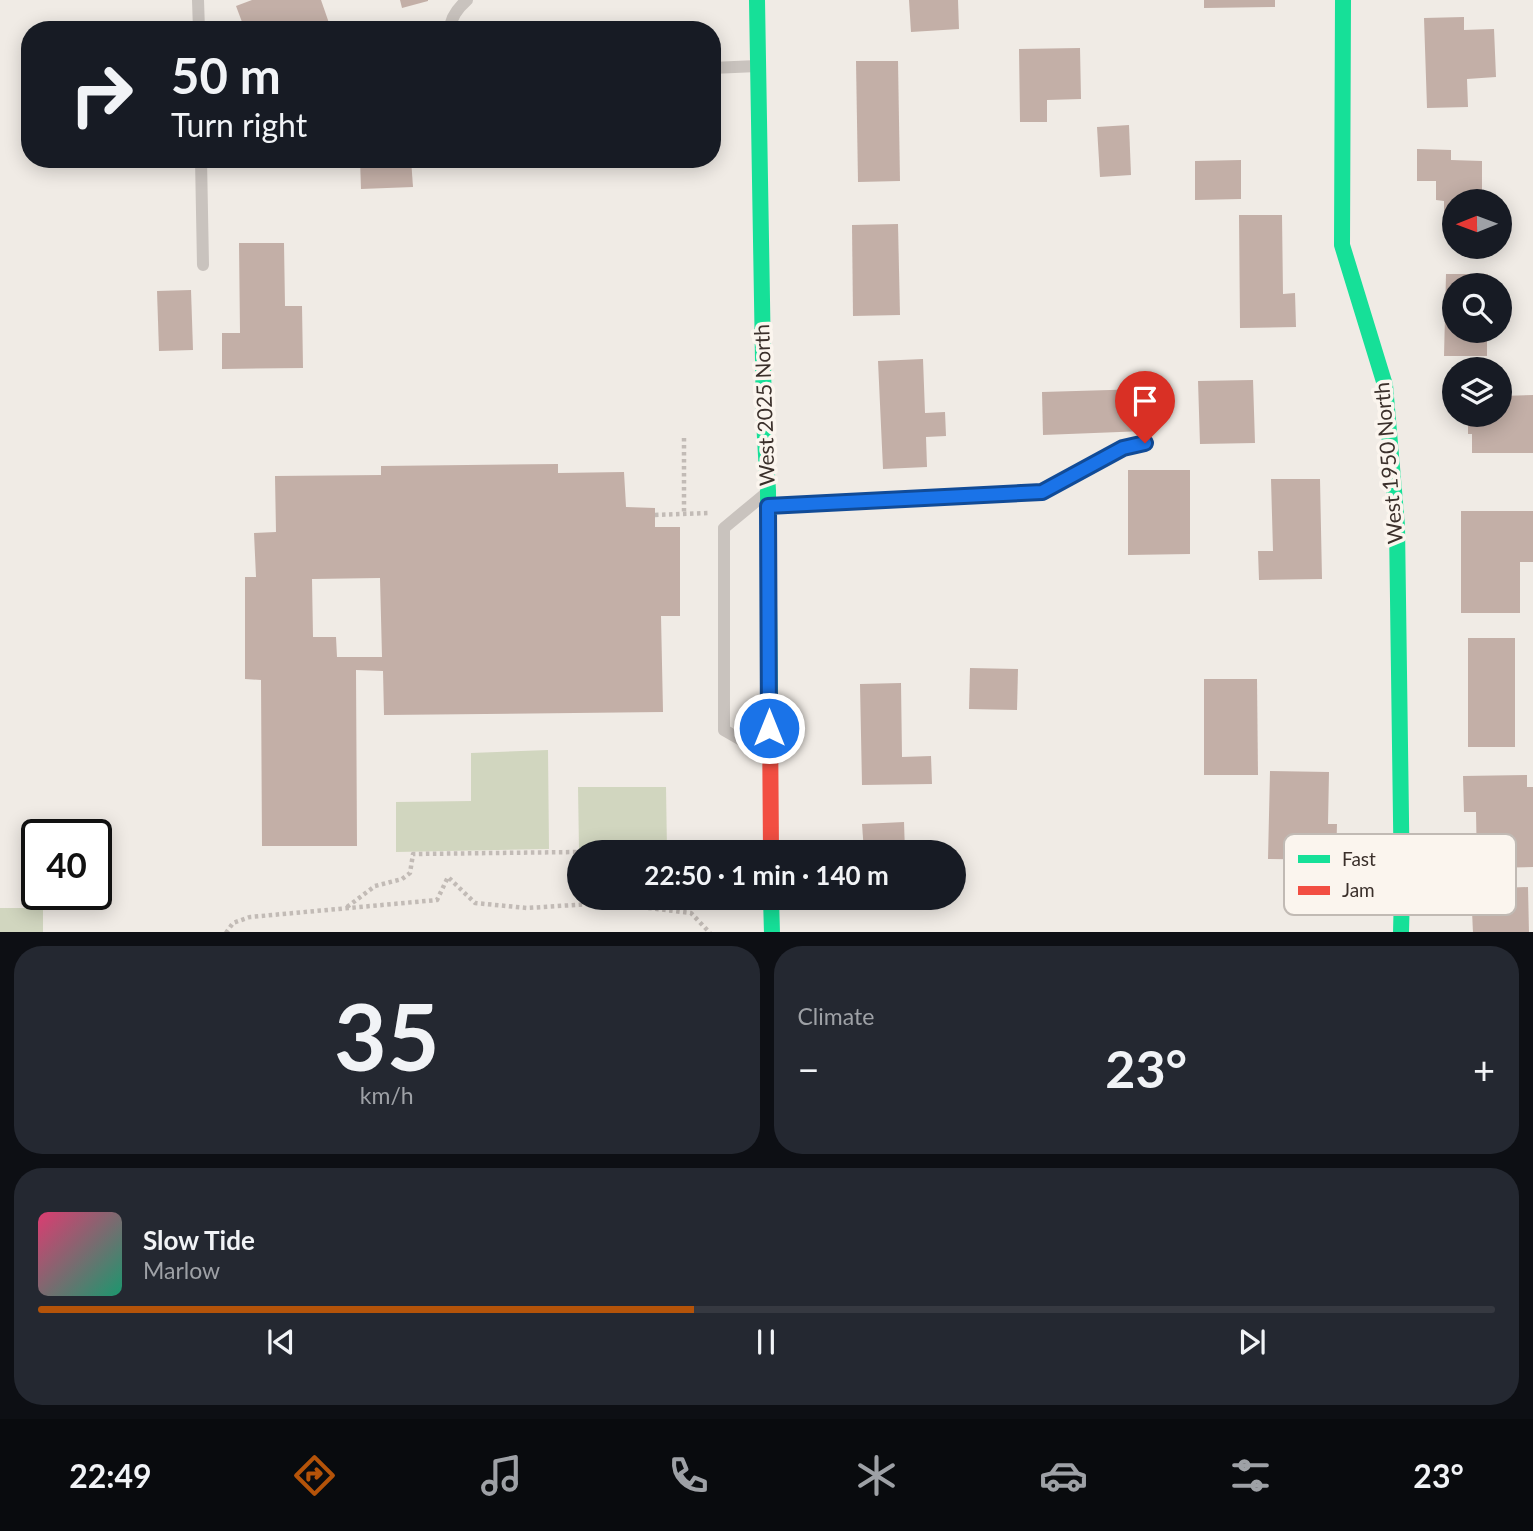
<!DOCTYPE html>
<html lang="en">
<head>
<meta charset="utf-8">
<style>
	body { margin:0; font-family:Lato,sans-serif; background:#242831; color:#f1f3f6; height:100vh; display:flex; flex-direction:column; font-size:26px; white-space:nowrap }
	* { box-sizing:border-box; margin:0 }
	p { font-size:23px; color:#9ea1a6 }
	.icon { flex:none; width:38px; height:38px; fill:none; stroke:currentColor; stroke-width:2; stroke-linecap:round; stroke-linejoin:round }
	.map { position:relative; height:932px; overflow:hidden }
	.side { display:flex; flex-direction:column; gap:14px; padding:14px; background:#0d0f14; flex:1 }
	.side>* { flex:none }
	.banner { position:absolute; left:21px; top:21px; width:700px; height:147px; border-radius:28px; box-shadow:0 4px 18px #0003; background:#171b24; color:#f1f3f6; overflow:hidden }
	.needle { width:46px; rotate:269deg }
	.tools { position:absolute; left:1442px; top:189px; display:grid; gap:14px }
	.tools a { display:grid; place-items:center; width:70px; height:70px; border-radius:50%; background:#171b24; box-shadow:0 4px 18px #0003; font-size:35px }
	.speed { position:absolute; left:21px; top:819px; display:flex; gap:14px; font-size:35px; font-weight:700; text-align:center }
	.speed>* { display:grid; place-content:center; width:91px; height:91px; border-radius:50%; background:#171b24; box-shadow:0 4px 18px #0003; line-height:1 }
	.speed .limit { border:4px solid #111; border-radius:10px; background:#fff; color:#111 }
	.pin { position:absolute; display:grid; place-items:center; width:60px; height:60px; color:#fff; margin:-72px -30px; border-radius:50% 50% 50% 0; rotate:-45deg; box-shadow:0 0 7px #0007 }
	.pin .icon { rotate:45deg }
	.me { position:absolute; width:77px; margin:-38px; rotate:0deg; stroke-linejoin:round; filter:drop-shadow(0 0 5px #0008) }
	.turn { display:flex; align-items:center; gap:24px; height:147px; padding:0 35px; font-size:32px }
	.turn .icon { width:91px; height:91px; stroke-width:2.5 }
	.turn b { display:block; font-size:49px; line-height:60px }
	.big { font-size:52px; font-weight:700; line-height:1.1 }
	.side .card { flex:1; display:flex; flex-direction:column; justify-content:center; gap:10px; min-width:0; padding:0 24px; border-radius:28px; background:#242831 }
	.side .dial { align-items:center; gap:0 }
	.dial b { font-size:91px; line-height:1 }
	.song { display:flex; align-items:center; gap:21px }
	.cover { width:84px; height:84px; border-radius:10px; background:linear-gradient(135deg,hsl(340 70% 55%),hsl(160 70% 35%)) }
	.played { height:7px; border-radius:4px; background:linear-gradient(90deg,#b45309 45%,#363941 45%) }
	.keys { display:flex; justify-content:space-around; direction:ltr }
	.heat { display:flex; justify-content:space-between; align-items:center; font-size:38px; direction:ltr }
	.side .tiles { flex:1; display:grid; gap:14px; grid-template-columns:1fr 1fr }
	.card:last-child { grid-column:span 2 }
	.trip { position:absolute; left:567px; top:840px; width:399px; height:70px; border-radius:35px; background:#171b24; box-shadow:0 4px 18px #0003; font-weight:700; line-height:70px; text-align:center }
	.dock { display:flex; height:112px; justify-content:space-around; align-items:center; background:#090b0e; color:#9ea1a6 }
	.dock .icon { width:49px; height:49px }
	.dock .current { color:#b45309 }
	.dock b { font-size:32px; color:#f1f3f6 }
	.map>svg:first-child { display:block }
	.green { fill:#d1d6bf }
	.building { fill:#c3afa7; fill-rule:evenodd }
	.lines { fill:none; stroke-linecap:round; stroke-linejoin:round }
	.path { stroke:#c2bbb6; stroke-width:4.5; stroke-dasharray:3.5 3.5; stroke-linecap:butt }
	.lane { stroke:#c9c3be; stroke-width:12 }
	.fast { stroke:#16e098; stroke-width:16 }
	.jam { stroke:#f24e42; stroke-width:16 }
	.route-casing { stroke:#114b97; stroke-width:18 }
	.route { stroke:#1a73e8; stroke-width:12 }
	.labels { text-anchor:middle; stroke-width:7; stroke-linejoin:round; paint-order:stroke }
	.street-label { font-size:21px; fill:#3b302b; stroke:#fbf5ee }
	.key { fill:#fbf5ee; stroke:#c1bab4; stroke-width:2 }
	.key-label { font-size:19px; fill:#3b302b }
</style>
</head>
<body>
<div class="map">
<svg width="1533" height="933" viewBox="0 0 1533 933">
	<rect width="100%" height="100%" fill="#f0ebe5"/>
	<g class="green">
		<polygon points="548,750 549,849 396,852 396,802 471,801 471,753"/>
		<polygon points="578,787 666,787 667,850 579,850"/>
		<rect x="0" y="908" width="43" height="24"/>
	</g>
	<g class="building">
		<polygon points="252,0 321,0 329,23 312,30 245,30 236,6"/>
		<polygon points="400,0 428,0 428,1 402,8"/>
		<polygon points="909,0 958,0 959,29 911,32"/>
		<polygon points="1204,0 1275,0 1275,7 1204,8"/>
		<polygon points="1464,17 1464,30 1494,29 1496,77 1467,79 1468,107 1427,108 1424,18"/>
		<polygon points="1080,48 1081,99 1047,100 1047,122 1020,122 1019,49"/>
		<polygon points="856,61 898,61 900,181 858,182"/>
		<polygon points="1129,125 1131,175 1100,177 1097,127"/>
		<polygon points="1417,149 1451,150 1451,160 1482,161 1482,201 1454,201 1454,233 1444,232 1444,201 1436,200 1436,181 1417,181"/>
		<polygon points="360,159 411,159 413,187 361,189"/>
		<polygon points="1241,160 1241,199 1195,200 1195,161"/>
		<polygon points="1239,215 1282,215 1283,294 1295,293 1296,327 1240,328"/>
		<polygon points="898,224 900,315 853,316 852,225"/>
		<polygon points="239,243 284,243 285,306 302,306 303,368 222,369 222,333 240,333"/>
		<polygon points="1446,274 1488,274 1488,285 1454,285 1454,331 1487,331 1487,356 1444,356"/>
		<polygon points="191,290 193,350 159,351 157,291"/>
		<polygon points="923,359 925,413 945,412 946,436 926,437 927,467 883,469 878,361"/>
		<polygon points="1253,380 1255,443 1200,444 1198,381"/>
		<polygon points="1144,389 1145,431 1043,435 1042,392"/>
		<polygon points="1533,395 1533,453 1472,453 1472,434 1468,434 1468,415 1500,415 1500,396"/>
		<path d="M 558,464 L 558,473 L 624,472 L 626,507 L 655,508 L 655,527 L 680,527 L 680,616 L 661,616 L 663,712 L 384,715 L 383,671 L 356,670 L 357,846 L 262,846 L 261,680 L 245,679 L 245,577 L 256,577 L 254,533 L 276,532 L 275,476 L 381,475 L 381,466 ZM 380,578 L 382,657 L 337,657 L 336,637 L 313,637 L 312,579 Z"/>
		<polygon points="1128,470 1190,470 1190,554 1128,555"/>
		<polygon points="1271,479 1320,479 1322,579 1259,580 1258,551 1273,551"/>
		<polygon points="1461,511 1533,511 1533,562 1520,562 1520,613 1461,613"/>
		<rect x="1468" y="638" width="47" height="109"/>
		<polygon points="970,668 1018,669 1017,710 969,709"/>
		<polygon points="1204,679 1257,679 1258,775 1204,775"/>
		<polygon points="901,683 902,757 931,756 932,784 862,785 860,684"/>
		<polygon points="1270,771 1329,772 1328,824 1337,824 1336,860 1268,859"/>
		<polygon points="1527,775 1527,787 1533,787 1533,867 1477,868 1476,812 1464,812 1463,776"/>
		<polygon points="904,822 905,852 864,852 862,824"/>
		<polygon points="1528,887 1529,933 1473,933 1471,889"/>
		<polygon points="875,898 919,898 919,903 875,905"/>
	</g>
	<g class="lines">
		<g class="path">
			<polyline points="684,438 684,513"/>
			<polyline points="655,515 710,513"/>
			<polyline points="347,907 375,886 402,879 410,873 413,854 742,850"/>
			<polyline points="226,933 233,923 250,917 437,900 448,877 475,903 527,908 606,903 691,913 710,933"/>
		</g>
		<g class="lane">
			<polyline points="198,0 199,30"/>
			<path d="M 450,30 C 450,18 459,7 467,0"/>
			<polyline points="712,68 757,66"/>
			<polyline points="201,159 203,265"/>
			<polyline points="765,494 724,528 724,730 769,756"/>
			<polyline points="768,506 1042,492 1123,448 1145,443"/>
		</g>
		<g class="fast">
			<polyline points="757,0 764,420 768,491 770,719"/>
			<polyline points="1343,0 1342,245 1385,385 1397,526 1402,892 1401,933"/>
			<polyline points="771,898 772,933"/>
		</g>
		<polyline class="jam" points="770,719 771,852"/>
	</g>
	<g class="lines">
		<defs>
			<polyline id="route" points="769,728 768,506 1042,492 1123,448 1145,443"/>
		</defs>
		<use href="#route" class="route-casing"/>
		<use href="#route" class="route"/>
	</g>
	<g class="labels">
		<g class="street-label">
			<text transform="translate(765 405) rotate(-92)" y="7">West 2025 North</text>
			<text transform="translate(1389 463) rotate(-95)" y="7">West 1950 North</text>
		</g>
	</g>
	<rect x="1284" y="834" width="232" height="81" rx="10" class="key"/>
	<rect x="1298" y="855" width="32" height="8" fill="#16e098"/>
	<rect x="1298" y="886" width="32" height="9" fill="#f24e42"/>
	<g class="key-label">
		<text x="1342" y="866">Fast</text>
		<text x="1342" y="897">Jam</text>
	</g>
</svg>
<div class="tools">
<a><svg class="needle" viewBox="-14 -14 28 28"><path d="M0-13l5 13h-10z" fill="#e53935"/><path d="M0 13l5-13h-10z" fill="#9ea1a6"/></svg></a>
<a><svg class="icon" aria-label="search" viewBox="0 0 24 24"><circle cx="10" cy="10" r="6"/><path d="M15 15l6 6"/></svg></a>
<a><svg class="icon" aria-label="layers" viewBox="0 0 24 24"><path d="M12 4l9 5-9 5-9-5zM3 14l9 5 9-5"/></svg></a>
</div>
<div class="speed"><div class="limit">40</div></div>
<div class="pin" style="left:1145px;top:443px;background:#d93025"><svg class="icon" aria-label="arrive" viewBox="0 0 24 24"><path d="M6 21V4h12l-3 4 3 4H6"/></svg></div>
<svg class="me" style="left:769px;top:728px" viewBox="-20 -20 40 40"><circle r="17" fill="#1a73e8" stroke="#fff" stroke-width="3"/><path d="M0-11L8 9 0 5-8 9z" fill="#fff"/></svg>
<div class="trip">22:50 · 1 min · 140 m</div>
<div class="banner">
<div class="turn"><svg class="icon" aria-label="right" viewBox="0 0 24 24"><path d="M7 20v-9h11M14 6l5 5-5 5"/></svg><div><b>50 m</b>Turn right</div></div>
</div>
</div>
<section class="side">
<div class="tiles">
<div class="card dial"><b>35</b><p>km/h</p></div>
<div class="card"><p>Climate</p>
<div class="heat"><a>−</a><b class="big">23°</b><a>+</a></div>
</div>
<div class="card">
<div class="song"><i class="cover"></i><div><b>Slow Tide</b><p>Marlow</p></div></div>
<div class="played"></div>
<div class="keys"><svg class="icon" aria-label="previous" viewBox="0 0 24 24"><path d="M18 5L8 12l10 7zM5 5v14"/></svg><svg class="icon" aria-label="pause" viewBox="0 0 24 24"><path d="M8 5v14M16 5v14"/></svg><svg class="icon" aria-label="next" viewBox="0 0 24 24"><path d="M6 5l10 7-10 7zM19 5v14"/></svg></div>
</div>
</div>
</section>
<nav class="dock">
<b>22:49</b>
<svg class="icon current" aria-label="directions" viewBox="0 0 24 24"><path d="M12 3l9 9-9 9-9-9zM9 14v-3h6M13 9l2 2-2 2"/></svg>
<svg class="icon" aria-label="music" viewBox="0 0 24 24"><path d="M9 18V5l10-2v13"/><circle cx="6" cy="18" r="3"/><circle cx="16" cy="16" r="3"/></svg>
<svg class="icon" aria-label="phone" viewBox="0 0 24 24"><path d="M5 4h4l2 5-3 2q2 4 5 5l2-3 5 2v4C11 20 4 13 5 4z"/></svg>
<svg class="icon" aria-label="climate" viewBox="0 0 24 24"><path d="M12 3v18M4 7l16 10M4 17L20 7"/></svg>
<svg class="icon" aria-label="car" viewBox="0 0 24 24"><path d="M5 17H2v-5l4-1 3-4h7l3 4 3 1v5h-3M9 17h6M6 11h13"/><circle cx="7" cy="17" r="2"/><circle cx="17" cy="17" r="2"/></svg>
<svg class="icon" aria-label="filters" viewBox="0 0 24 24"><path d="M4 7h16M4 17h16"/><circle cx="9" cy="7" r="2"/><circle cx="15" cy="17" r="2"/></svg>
<b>23°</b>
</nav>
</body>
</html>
